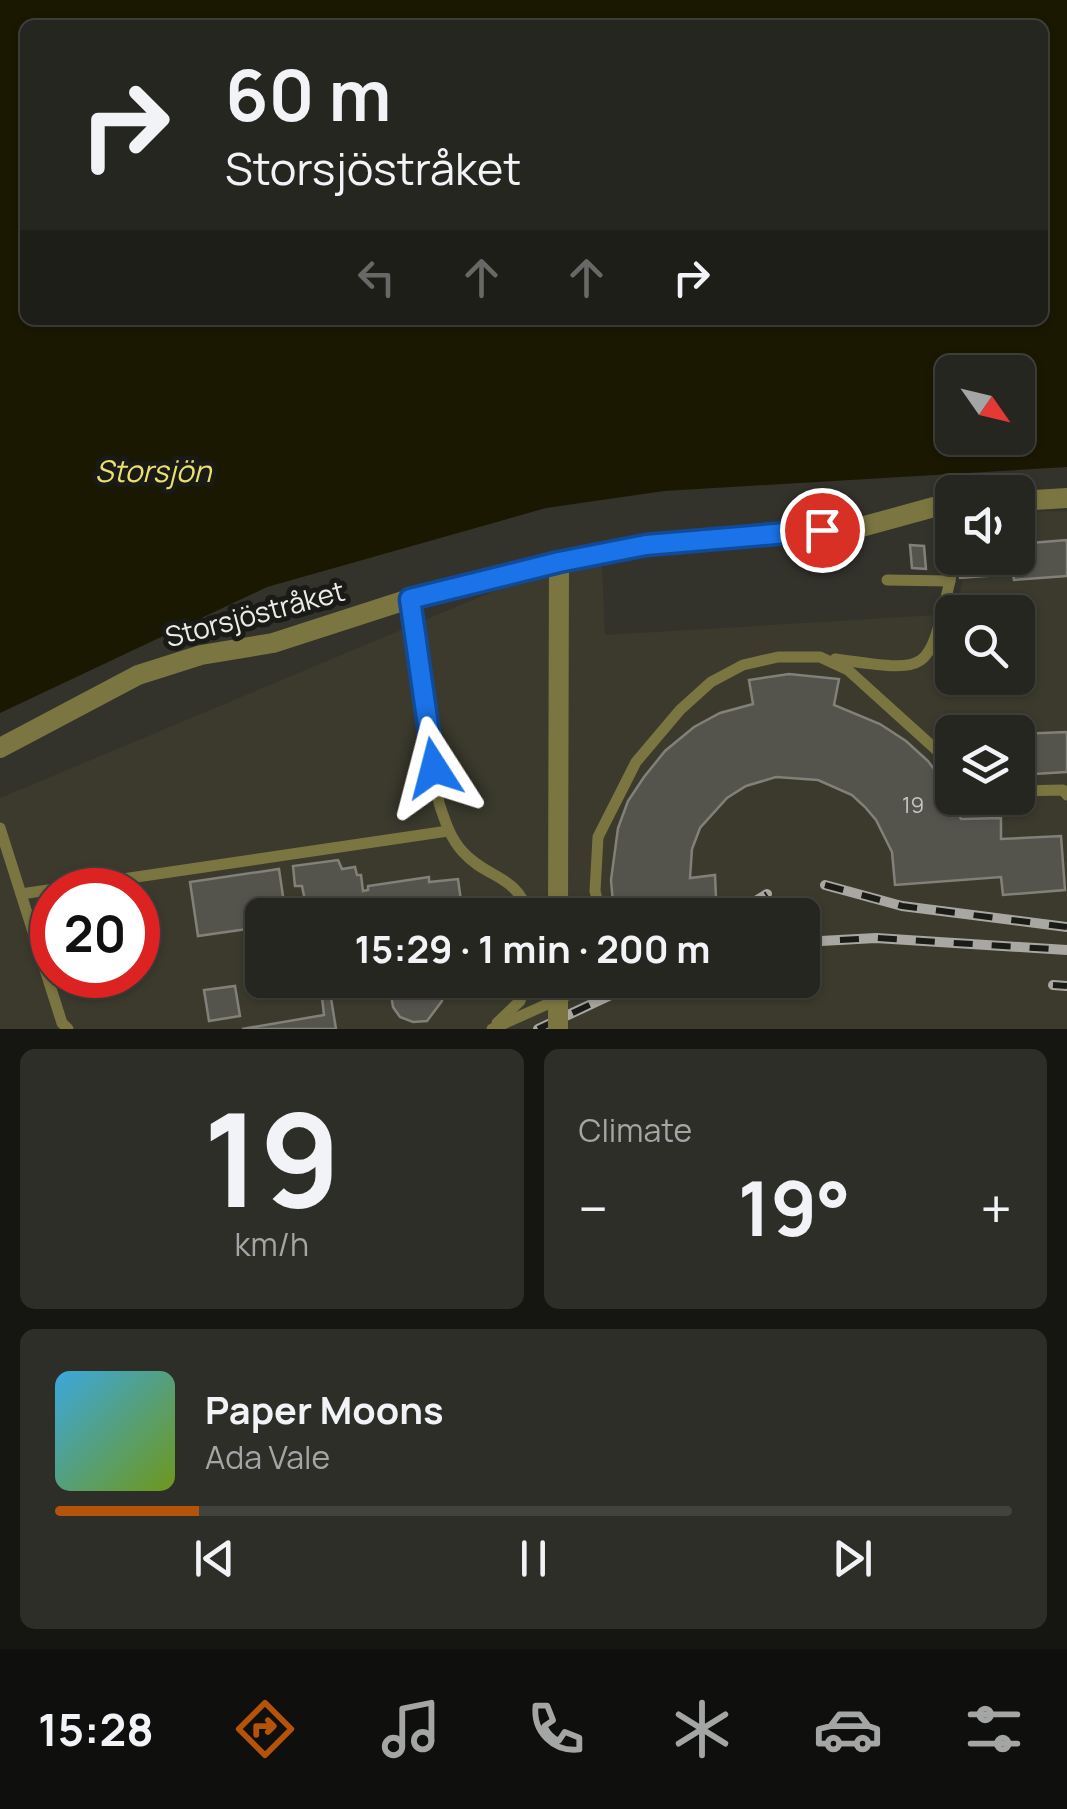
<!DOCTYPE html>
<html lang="en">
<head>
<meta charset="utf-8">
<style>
	body { margin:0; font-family:Manrope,sans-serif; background:#2e2e29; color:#f1f3f6; height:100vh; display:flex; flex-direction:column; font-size:38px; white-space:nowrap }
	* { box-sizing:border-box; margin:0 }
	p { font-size:32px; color:#a4a5a5 }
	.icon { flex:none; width:55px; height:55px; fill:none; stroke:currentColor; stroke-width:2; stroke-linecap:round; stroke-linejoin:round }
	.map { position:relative; height:1029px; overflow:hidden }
	.side { display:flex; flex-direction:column; gap:20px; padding:20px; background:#151512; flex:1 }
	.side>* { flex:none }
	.banner { position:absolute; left:20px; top:20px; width:1028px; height:305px; border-radius:15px; box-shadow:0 2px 8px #0004,0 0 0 2px #42433e; background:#262620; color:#f1f3f6; overflow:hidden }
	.needle { width:65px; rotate:124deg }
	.buttons { position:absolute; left:935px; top:355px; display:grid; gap:20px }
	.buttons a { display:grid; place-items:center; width:100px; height:100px; border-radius:15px; background:#262620; box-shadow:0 2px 8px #0004,0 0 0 2px #42433e; font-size:50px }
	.speed { position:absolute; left:30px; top:868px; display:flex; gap:20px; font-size:50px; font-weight:700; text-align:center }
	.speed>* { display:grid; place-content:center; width:130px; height:130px; border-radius:50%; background:#262620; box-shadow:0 2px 8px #0004,0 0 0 2px #42433e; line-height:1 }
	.speed .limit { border:15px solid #d22; background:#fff; color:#111 }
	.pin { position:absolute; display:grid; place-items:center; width:85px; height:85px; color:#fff; margin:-42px; border:5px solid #fff; border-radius:50%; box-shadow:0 2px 10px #0007 }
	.me { position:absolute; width:110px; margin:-55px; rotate:351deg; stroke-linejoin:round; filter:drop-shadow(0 0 8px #0008) }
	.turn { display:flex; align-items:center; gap:35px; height:210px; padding:0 40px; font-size:45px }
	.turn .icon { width:130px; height:130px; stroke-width:2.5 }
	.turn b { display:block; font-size:70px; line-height:85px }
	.lanes { display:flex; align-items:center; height:95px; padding:0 40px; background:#0003; justify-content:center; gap:50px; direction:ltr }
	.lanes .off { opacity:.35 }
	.big { font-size:75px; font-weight:700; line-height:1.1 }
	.side .tile { flex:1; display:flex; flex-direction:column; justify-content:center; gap:15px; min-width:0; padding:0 35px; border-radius:15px; background:#2e2e29 }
	.side .dial { align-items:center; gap:0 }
	.dial b { font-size:130px; line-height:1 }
	.song { display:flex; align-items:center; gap:30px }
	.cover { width:120px; height:120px; border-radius:15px; background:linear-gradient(135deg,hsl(200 70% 55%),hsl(80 70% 35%)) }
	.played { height:10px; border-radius:5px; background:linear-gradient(90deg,#b45309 15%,#42433e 15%) }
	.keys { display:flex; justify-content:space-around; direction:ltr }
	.heat { display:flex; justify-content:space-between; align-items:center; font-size:55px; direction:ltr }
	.side .tiles { flex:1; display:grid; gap:20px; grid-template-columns:1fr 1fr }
	.tile:last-child { grid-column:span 2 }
	.trip { position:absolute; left:245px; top:898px; width:575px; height:100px; border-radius:15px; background:#262620; box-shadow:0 2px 8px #0004,0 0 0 2px #42433e; font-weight:700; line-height:100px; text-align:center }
	.dock { display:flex; height:160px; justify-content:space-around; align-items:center; background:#0f0f0d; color:#a4a5a5 }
	.dock .icon { width:70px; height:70px }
	.dock .selected { color:#b45309 }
	.dock b { font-size:45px; color:#f1f3f6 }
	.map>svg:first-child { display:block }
	.built { fill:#3b3a2d; fill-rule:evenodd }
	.water { fill:#1b1801; fill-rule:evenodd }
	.building { fill:#55544c; stroke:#818179; stroke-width:2.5 }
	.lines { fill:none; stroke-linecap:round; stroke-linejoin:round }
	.service { stroke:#7b7641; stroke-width:11 }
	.minor { stroke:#7b7641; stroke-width:20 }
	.rail-casing { stroke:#a8a7a2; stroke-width:10 }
	.rail { stroke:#1a1a17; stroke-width:6; stroke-dasharray:19; stroke-linecap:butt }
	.minor-bridge { stroke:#7b7641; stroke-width:20 }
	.route-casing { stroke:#114b97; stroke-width:25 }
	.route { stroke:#1a73e8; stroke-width:18 }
	.labels { text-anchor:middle; stroke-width:10; stroke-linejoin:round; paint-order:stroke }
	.number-label { font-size:22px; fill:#c6c5c0 }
	.street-label { font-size:28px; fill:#ecebe7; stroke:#1a1a17 }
	.water-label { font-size:30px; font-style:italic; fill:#ebdf6e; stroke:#1a1a17 }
</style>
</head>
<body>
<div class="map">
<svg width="1067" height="1029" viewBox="0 0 1067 1029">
	<rect width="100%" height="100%" fill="#33322b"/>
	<path class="built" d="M 1067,511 L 1067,1029 L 0,1029 L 0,798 L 513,583 L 602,565 L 605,635 L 952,614 L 952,678 L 1018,678 L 1018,612 L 957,612 L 966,558 L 1018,558 L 1018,512 ZM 952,732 L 1018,732 L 1018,798 L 952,798 ZM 52,890 L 138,890 L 138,975 L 52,975 ZM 262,915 L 802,915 L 802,980 L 262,980 Z"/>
	<path class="water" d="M 0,0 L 1067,0 L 1067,467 L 664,491 L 546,508 L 267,587 L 0,713 ZM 25,25 L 1042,25 L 1042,320 L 25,320 ZM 952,372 L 1018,372 L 1018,438 L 952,438 Z"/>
	<g class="building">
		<polygon points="1067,540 1067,576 1014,580 1013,574 960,578 958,558 1018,558 1018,544"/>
		<polygon points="910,545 924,546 926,569 912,568"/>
		<polygon points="789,674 839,679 834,705 880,724 906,741 928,761 947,787 961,819 1001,818 1001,839 1061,836 1065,890 1003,895 1001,877 895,885 892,852 876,820 865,807 852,795 818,780 776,777 746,786 727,798 700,828 692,849 690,878 715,875 716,898 692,902 695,915 614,915 611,880 618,828 628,801 644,777 665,751 694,727 720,713 753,704 749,680"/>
		<polygon points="1067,732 1067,772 1018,775 1018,734"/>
		<polygon points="338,860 342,869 355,867 357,875 361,875 363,891 368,890 368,886 429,877 429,882 458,879 463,915 262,915 262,927 198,936 190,882 279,869 284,903 305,901 302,886 295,886 293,866"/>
		<polygon points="505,902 506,915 481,915 481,904"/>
		<polygon points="320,980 371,980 372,983 366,995 331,998 336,1029 242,1029 324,1015"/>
		<polygon points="398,980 434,980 440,988 442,1001 427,1021 413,1022 400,1017 393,1007 391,994"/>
		<polygon points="235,986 240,1016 209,1021 204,990"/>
	</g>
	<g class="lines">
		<g class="service">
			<polyline points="887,580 950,581 953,558"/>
			<path d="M 410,599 L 439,803 C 445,821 450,838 463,852 C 487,879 517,874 529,915"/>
			<path d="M 835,659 C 932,672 927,676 950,581"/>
			<polyline points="1018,791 1063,790 1067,795"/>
			<polyline points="0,828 62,1023 68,1029"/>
			<polyline points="21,894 448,831"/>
			<polyline points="601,915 595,891 598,837 636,762 680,710 711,682 743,665 778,657 820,657 848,670 952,764"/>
			<polyline points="497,1023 520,1001 526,980"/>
			<polyline points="492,1029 601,980"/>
		</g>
		<g class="minor">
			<polyline points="1018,501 1067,498"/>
			<polyline points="0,748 138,675 201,655 273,643 406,600 559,562 647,545 861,527 934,507 952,506"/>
			<polyline points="558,915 559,562"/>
		</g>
		<defs>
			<g id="rail">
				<polyline points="825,885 902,906 1067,927"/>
				<polyline points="733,915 767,894"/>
				<polyline points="802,942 876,938 1067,950"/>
				<polyline points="1053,985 1067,986"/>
				<polyline points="538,1029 643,980"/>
			</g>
		</defs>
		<use href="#rail" class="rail-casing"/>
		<use href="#rail" class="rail"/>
		<polyline class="minor-bridge" points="558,1029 558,980"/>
	</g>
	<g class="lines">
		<defs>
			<polyline id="route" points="434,768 410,599 559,562 646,545 822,530"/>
		</defs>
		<use href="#route" class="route-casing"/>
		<use href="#route" class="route"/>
	</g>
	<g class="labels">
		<g class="number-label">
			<text x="913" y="813">19</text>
		</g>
		<g class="street-label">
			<text transform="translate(255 614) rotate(-15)" y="10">Storsjöstråket</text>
		</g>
		<g class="water-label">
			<text x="153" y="482">Storsjön</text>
		</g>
	</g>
</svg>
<div class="buttons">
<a><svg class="needle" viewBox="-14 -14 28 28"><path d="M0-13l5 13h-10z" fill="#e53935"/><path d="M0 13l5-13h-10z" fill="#a4a5a5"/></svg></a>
<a><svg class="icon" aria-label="sound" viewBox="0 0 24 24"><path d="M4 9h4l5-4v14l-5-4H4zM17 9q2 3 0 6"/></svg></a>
<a><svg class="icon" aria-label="search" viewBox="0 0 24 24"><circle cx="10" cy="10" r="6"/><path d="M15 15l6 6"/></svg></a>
<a><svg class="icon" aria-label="layers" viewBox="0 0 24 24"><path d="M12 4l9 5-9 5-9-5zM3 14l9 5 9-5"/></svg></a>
</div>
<div class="speed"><div class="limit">20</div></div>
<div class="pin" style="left:822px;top:530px;background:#d93025"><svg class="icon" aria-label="arrive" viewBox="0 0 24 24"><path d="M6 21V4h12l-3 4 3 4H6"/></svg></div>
<svg class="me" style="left:434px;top:768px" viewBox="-20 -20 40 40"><path d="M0-17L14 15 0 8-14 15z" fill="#1a73e8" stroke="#fff" stroke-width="4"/></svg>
<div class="trip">15:29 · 1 min · 200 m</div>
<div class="banner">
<div class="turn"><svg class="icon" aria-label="right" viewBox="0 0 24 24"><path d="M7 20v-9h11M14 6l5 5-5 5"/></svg><div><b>60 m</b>Storsjöstråket</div></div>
<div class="lanes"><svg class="icon off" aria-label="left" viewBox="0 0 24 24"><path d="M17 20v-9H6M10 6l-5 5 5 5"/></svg><svg class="icon off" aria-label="ahead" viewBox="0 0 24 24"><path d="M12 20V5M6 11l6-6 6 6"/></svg><svg class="icon off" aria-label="ahead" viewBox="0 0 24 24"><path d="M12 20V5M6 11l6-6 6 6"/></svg><svg class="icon" aria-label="right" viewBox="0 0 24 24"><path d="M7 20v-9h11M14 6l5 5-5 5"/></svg></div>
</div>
</div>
<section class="side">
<div class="tiles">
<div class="tile dial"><b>19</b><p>km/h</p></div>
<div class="tile"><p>Climate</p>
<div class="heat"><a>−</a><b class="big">19°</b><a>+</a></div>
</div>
<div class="tile">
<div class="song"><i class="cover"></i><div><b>Paper Moons</b><p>Ada Vale</p></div></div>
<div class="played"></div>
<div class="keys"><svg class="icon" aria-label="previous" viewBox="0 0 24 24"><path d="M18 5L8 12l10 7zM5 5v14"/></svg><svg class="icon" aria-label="pause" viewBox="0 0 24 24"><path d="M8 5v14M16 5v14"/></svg><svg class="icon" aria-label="next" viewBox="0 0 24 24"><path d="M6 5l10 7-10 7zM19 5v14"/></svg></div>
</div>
</div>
</section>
<nav class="dock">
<b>15:28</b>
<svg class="icon selected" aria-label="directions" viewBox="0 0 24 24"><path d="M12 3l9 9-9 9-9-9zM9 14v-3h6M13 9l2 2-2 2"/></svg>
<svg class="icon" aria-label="music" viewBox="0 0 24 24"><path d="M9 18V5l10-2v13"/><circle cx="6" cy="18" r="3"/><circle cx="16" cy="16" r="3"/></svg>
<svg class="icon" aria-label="phone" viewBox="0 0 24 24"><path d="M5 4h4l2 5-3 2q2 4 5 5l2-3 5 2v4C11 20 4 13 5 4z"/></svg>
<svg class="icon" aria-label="climate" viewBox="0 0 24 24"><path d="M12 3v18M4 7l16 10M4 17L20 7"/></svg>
<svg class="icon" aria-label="car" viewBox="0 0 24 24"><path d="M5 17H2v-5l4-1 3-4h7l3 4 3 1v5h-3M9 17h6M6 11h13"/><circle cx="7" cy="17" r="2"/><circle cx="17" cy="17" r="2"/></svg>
<svg class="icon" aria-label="filters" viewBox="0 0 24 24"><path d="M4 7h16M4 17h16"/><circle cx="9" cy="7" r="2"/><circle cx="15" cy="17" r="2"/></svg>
</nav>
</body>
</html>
